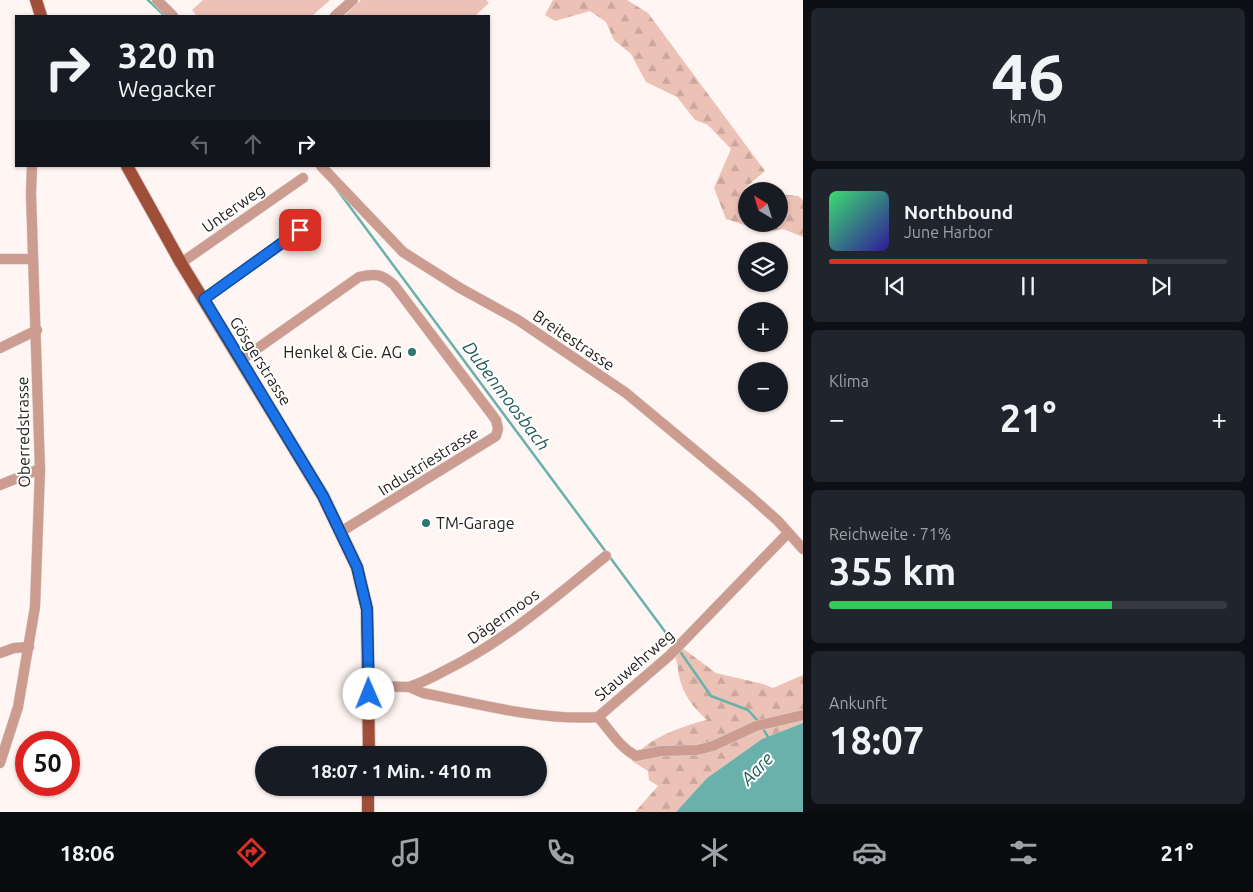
<!DOCTYPE html>
<html lang="de">
<head>
<meta charset="utf-8">
<style>
	body { margin:0; font-family:Ubuntu,sans-serif; background:#20242c; color:#f1f3f6; height:100vh; display:flex; flex-direction:column; font-size:19px; white-space:nowrap }
	* { box-sizing:border-box; margin:0 }
	p { font-size:16px; color:#9ea1a6 }
	.icon { flex:none; width:28px; height:28px; fill:none; stroke:currentColor; stroke-width:2; stroke-linecap:round; stroke-linejoin:round }
	.map { position:relative; flex:1; overflow:hidden }
	.details { display:flex; flex-direction:column; gap:8px; padding:8px; background:#0d0f14; width:450px }
	.details>* { flex:none }
	.hud { position:absolute; left:15px; top:15px; width:475px; height:152px; border-radius:0px; box-shadow:0 1px 4px #0004; background:#171b24; color:#f1f3f6; overflow:hidden }
	.needle { width:32px; rotate:322deg }
	.tools { position:absolute; left:738px; top:182px; display:grid; gap:10px }
	.tools a { display:grid; place-items:center; width:50px; height:50px; border-radius:50%; background:#171b24; box-shadow:0 1px 4px #0004; font-size:25px }
	.speed { position:absolute; left:15px; top:731px; display:flex; gap:10px; font-size:25px; font-weight:700; text-align:center }
	.speed>* { display:grid; place-content:center; width:65px; height:65px; border-radius:50%; background:#171b24; box-shadow:0 1px 4px #0004; line-height:1 }
	.speed .limit { border:8px solid #d22; background:#fff; color:#111 }
	.pin { position:absolute; display:grid; place-items:center; width:42px; height:42px; color:#fff; margin:-21px; border-radius:10px; box-shadow:0 2px 8px #0006 }
	.me { position:absolute; width:55px; margin:-28px; rotate:359deg; stroke-linejoin:round; filter:drop-shadow(0 0 4px #0008) }
	.turn { display:flex; align-items:center; gap:18px; height:105px; padding:0 20px; font-size:22px }
	.turn .icon { width:65px; height:65px; stroke-width:2.5 }
	.turn b { display:block; font-size:35px; line-height:42px }
	.lanes { display:flex; align-items:center; height:48px; padding:0 20px; background:#0003; justify-content:center; gap:25px; direction:ltr }
	.lanes .off { opacity:.35 }
	.big { font-size:38px; font-weight:700; line-height:1.1 }
	.details .widget { flex:1; display:flex; flex-direction:column; justify-content:center; gap:8px; min-width:0; padding:0 18px; border-radius:8px; background:#20242c }
	.details .dial { align-items:center; gap:0 }
	.dial b { font-size:65px; line-height:1 }
	.song { display:flex; align-items:center; gap:15px }
	.cover { width:60px; height:60px; border-radius:8px; background:linear-gradient(135deg,hsl(140 70% 55%),hsl(250 70% 35%)) }
	.played { height:5px; border-radius:2px; background:linear-gradient(90deg,#d93025 80%,#363941 80%) }
	.keys { display:flex; justify-content:space-around; direction:ltr }
	.heat { display:flex; justify-content:space-between; align-items:center; font-size:28px; direction:ltr }
	.charge { height:8px; border-radius:4px; background:linear-gradient(90deg,#34c759 71%,#363941 0) }
	.trip { position:absolute; left:255px; top:746px; width:292px; height:50px; border-radius:25px; background:#171b24; box-shadow:0 1px 4px #0004; font-weight:700; line-height:50px; text-align:center }
	.dock { display:flex; height:80px; justify-content:space-around; align-items:center; background:#090b0e; color:#9ea1a6 }
	.dock .icon { width:35px; height:35px }
	.dock .selected { color:#d93025 }
	.dock b { font-size:22px; color:#f1f3f6 }
	main { display:flex; flex:1; min-height:0 }
	.map>svg:first-child { display:block }
	.grass { fill:#ecc1b6 }
	.forest { fill:url(#forest-firs) }
	.water { fill:#69b1aa }
	.lines { fill:none; stroke-linecap:round; stroke-linejoin:round }
	.stream { stroke:#69b1aa; stroke-width:2.5 }
	.minor-casing { stroke:#dcd3d0; stroke-width:11 }
	.major-casing { stroke:#dcd3d0; stroke-width:14 }
	.minor { stroke:#cc9c90; stroke-width:10 }
	.major { stroke:#9f4e3a; stroke-width:12 }
	.route-casing { stroke:#114b97; stroke-width:12 }
	.route { stroke:#1a73e8; stroke-width:9 }
	.poi-dot { fill:#2d7570; stroke:#fff; stroke-width:2 }
	.labels { text-anchor:middle; stroke-width:4; stroke-linejoin:round; paint-order:stroke }
	.street-label { font-size:16px; fill:#25211f; stroke:#fff }
	.poi-label { font-size:16px; fill:#25211f; stroke:#fff; text-anchor:end }
	.water-label { font-size:18px; font-style:italic; fill:#205d58; stroke:#fff }
</style>
</head>
<body>
<main>
<div class="map">
<svg width="803" height="812" viewBox="0 0 803 812">
	<defs>
		<pattern id="forest-firs" width="22" height="20" patternUnits="userSpaceOnUse" patternTransform="scale(1.25)"><rect width="22" height="20" fill="#ecc1b6"/><path d="M5 1l3.5 6h-7zM16 11l3.5 6h-7z" fill="#caa69c"/></pattern>
	</defs>
	<rect width="100%" height="100%" fill="#fff5f2"/>
	<g class="grass">
		<polygon points="203,0 330,0 312,16 197,16 192,10"/>
		<polygon points="361,0 486,0 489,3 475,16 344,16"/>
	</g>
	<g class="forest">
		<polygon points="553,0 627,0 648,13 765,171 743,190 754,191 746,191 746,224 779,224 779,194 798,196 803,200 803,237 783,229 767,232 726,219 714,188 731,149 708,125 695,120 677,97 646,82 631,54 614,40 606,22 590,11 555,21 545,15"/>
		<path d="M 681,647 L 716,673 L 763,684 L 773,688 L 803,675 L 803,723 L 762,739 L 707,778 L 676,812 L 635,812 L 658,786 L 649,780 L 648,771 L 632,761 C 642,740 685,725 707,720 C 693,707 683,695 679,676 C 677,666 679,664 673,653 Z"/>
	</g>
	<polygon class="water" points="803,723 803,812 676,812 707,778 762,739"/>
	<g class="lines">
		<g class="stream">
			<polyline points="148,0 165,16"/>
			<polyline points="336,188 675,645"/>
			<polyline points="679,650 711,696 748,710 759,722"/>
			<polyline points="762,727 768,737"/>
		</g>
		<defs>
			<g id="minor">
				<polyline points="157,0 173,16"/>
				<polyline points="335,16 353,0"/>
				<polyline points="321,166 403,252 460,288 518,320 626,393 750,496 778,521 803,549"/>
				<polyline points="0,259 33,259"/>
				<polyline points="181,263 303,178"/>
				<polyline points="204,299 316,218"/>
				<polyline points="0,348 37,330"/>
				<path d="M 241,360 L 359,277 C 375,273 382,274 394,285 L 496,420 L 498,429 L 496,436 L 342,531"/>
				<polyline points="0,485 40,469"/>
				<polyline points="0,653 14,648 29,647"/>
				<path d="M 368,686 L 409,687 L 423,693 C 479,704 540,721 598,717 L 669,656 L 788,533"/>
				<path d="M 409,687 C 421,683 433,677 444,671 C 504,642 554,598 606,556"/>
				<path d="M 598,717 C 610,730 619,747 636,756 L 661,751 L 697,750 L 713,746 L 756,726 L 803,715"/>
				<polyline points="0,763 18,707 35,607 40,470 31,194 32,166"/>
			</g>
			<g id="major">
				<polyline points="36,0 41,16"/>
				<polyline points="127,166 181,263 323,496 357,567 367,609 369,755"/>
				<polyline points="368,812 368,788"/>
			</g>
		</defs>
		<use href="#minor" class="minor-casing"/>
		<use href="#major" class="major-casing"/>
		<use href="#minor" class="minor"/>
		<use href="#major" class="major"/>
	</g>
	<g class="lines">
		<defs>
			<polyline id="route" points="300,230 204,299 323,496 357,567 367,609 369,694"/>
		</defs>
		<use href="#route" class="route-casing"/>
		<use href="#route" class="route"/>
	</g>
	<g class="poi-dot">
		<circle cx="412" cy="352" r="5"/>
		<circle cx="426" cy="523" r="5"/>
	</g>
	<g class="labels">
		<g class="street-label">
			<text transform="translate(233 208) rotate(-35)" y="6">Unterweg</text>
			<text transform="translate(574 340) rotate(34)" y="6">Breitestrasse</text>
			<text transform="translate(261 361) rotate(58)" y="6">Gösgerstrasse</text>
			<text transform="translate(23 432) rotate(-91)" y="6">Oberredstrasse</text>
			<text transform="translate(428 461) rotate(-32)" y="6">Industriestrasse</text>
			<text transform="translate(503 616) rotate(-35)" y="6">Dägermoos</text>
			<text transform="translate(634 665) rotate(-41)" y="6">Stauwehrweg</text>
		</g>
		<g class="poi-label">
			<text x="402" y="358">Henkel &amp; Cie. AG</text>
			<text x="436" y="529" text-anchor="start">TM-Garage</text>
		</g>
		<g class="water-label">
			<text transform="translate(506 396) rotate(53)" y="6">Dubenmoosbach</text>
			<text transform="translate(757 769) rotate(-46)" y="6">Aare</text>
		</g>
	</g>
</svg>
<div class="tools">
<a><svg class="needle" viewBox="-14 -14 28 28"><path d="M0-13l5 13h-10z" fill="#e53935"/><path d="M0 13l5-13h-10z" fill="#9ea1a6"/></svg></a>
<a><svg class="icon" aria-label="layers" viewBox="0 0 24 24"><path d="M12 4l9 5-9 5-9-5zM3 14l9 5 9-5"/></svg></a>
<a>+</a>
<a>−</a>
</div>
<div class="speed"><div class="limit">50</div></div>
<div class="pin" style="left:300px;top:230px;background:#d93025"><svg class="icon" aria-label="arrive" viewBox="0 0 24 24"><path d="M6 21V4h12l-3 4 3 4H6"/></svg></div>
<svg class="me" style="left:369px;top:694px" viewBox="-20 -20 40 40"><circle r="19" fill="#fff"/><path d="M0-13L10 11 0 6-10 11z" fill="#1a73e8"/></svg>
<div class="trip">18:07 · 1 Min. · 410 m</div>
<div class="hud">
<div class="turn"><svg class="icon" aria-label="right" viewBox="0 0 24 24"><path d="M7 20v-9h11M14 6l5 5-5 5"/></svg><div><b>320 m</b>Wegacker</div></div>
<div class="lanes"><svg class="icon off" aria-label="left" viewBox="0 0 24 24"><path d="M17 20v-9H6M10 6l-5 5 5 5"/></svg><svg class="icon off" aria-label="ahead" viewBox="0 0 24 24"><path d="M12 20V5M6 11l6-6 6 6"/></svg><svg class="icon" aria-label="right" viewBox="0 0 24 24"><path d="M7 20v-9h11M14 6l5 5-5 5"/></svg></div>
</div>
</div>
<section class="details">
<div class="widget dial"><b>46</b><p>km/h</p></div>
<div class="widget">
<div class="song"><i class="cover"></i><div><b>Northbound</b><p>June Harbor</p></div></div>
<div class="played"></div>
<div class="keys"><svg class="icon" aria-label="previous" viewBox="0 0 24 24"><path d="M18 5L8 12l10 7zM5 5v14"/></svg><svg class="icon" aria-label="pause" viewBox="0 0 24 24"><path d="M8 5v14M16 5v14"/></svg><svg class="icon" aria-label="next" viewBox="0 0 24 24"><path d="M6 5l10 7-10 7zM19 5v14"/></svg></div>
</div>
<div class="widget"><p>Klima</p>
<div class="heat"><a>−</a><b class="big">21°</b><a>+</a></div>
</div>
<div class="widget"><p>Reichweite · 71%</p><b class="big">355 km</b><div class="charge"></div></div>
<div class="widget"><p>Ankunft</p><b class="big">18:07</b></div>
</section>
</main>
<nav class="dock">
<b>18:06</b>
<svg class="icon selected" aria-label="directions" viewBox="0 0 24 24"><path d="M12 3l9 9-9 9-9-9zM9 14v-3h6M13 9l2 2-2 2"/></svg>
<svg class="icon" aria-label="music" viewBox="0 0 24 24"><path d="M9 18V5l10-2v13"/><circle cx="6" cy="18" r="3"/><circle cx="16" cy="16" r="3"/></svg>
<svg class="icon" aria-label="phone" viewBox="0 0 24 24"><path d="M5 4h4l2 5-3 2q2 4 5 5l2-3 5 2v4C11 20 4 13 5 4z"/></svg>
<svg class="icon" aria-label="climate" viewBox="0 0 24 24"><path d="M12 3v18M4 7l16 10M4 17L20 7"/></svg>
<svg class="icon" aria-label="car" viewBox="0 0 24 24"><path d="M5 17H2v-5l4-1 3-4h7l3 4 3 1v5h-3M9 17h6M6 11h13"/><circle cx="7" cy="17" r="2"/><circle cx="17" cy="17" r="2"/></svg>
<svg class="icon" aria-label="filters" viewBox="0 0 24 24"><path d="M4 7h16M4 17h16"/><circle cx="9" cy="7" r="2"/><circle cx="15" cy="17" r="2"/></svg>
<b>21°</b>
</nav>
</body>
</html>
